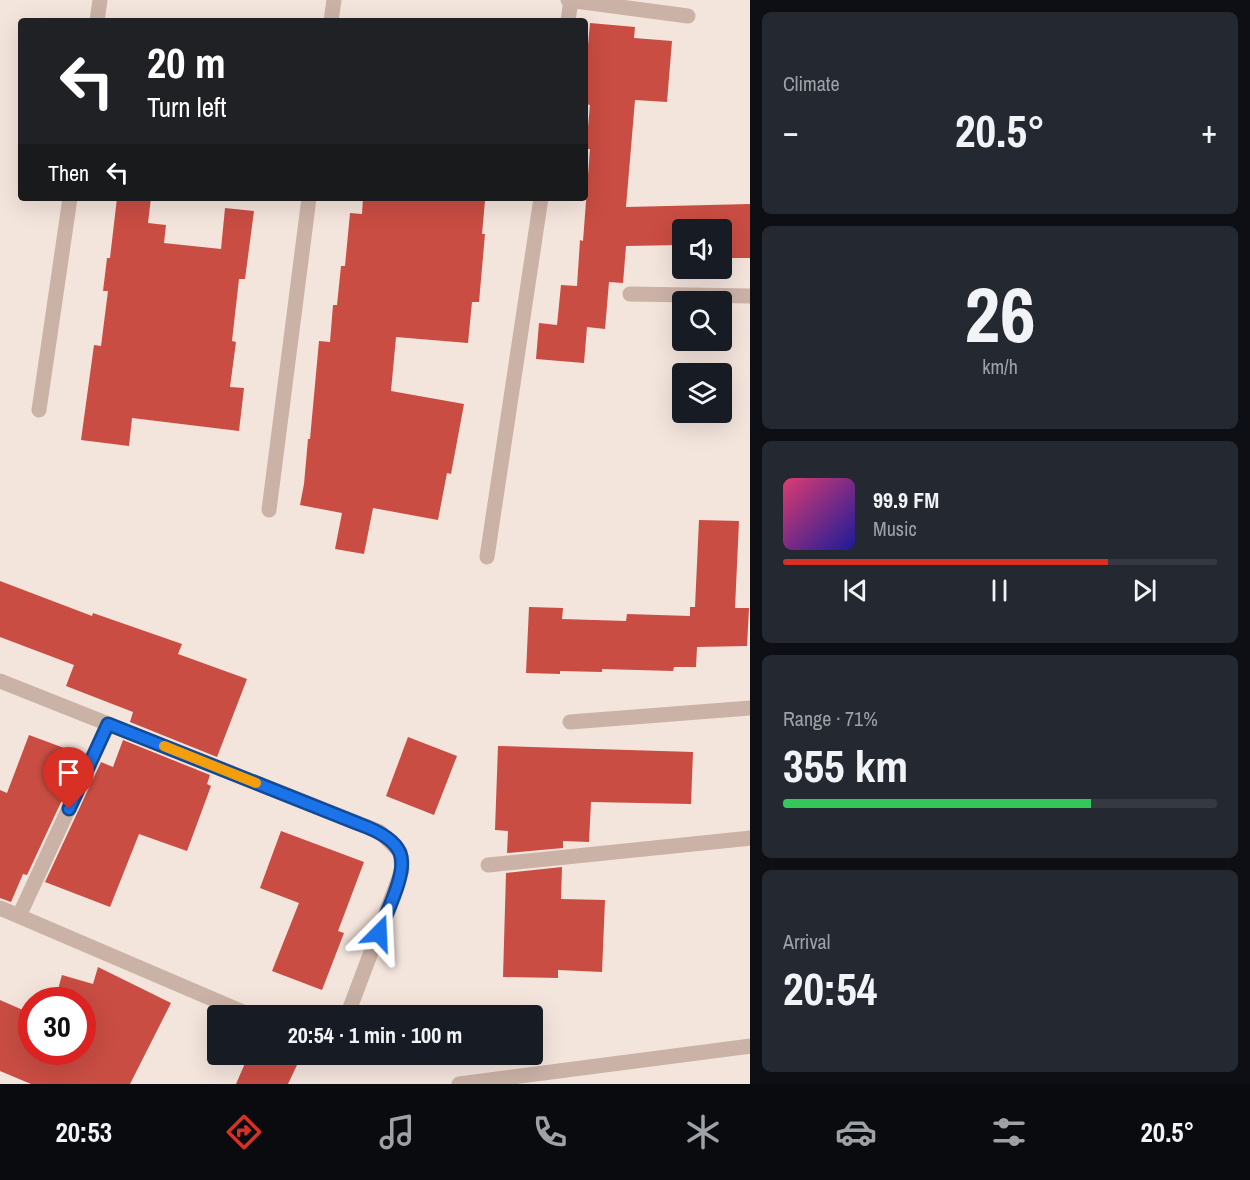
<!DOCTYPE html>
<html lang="en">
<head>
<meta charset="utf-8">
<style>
	body { margin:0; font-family:"Archivo Narrow",sans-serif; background:#242831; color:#f1f3f6; height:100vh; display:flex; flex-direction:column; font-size:22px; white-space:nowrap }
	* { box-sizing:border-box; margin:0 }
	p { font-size:20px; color:#9ea1a6 }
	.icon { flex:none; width:33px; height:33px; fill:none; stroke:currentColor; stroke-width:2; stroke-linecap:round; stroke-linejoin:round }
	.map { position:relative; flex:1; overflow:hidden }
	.sheet { display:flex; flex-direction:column; gap:12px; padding:12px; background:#0d0f14; width:500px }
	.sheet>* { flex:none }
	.guide { position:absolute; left:18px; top:18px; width:570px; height:183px; border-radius:6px; box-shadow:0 6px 24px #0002; background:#202124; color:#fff; overflow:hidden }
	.fabs { position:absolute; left:672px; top:219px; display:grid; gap:12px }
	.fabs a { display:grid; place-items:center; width:60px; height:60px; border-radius:6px; background:#171b24; box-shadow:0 6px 24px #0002; font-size:30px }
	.speed { position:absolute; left:18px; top:987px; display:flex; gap:12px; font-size:30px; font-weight:700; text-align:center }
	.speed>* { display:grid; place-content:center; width:78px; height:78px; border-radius:50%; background:#171b24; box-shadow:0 6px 24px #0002; line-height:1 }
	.speed .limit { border:9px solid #d22; background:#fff; color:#111 }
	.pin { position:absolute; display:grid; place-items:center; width:51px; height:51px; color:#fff; margin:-62px -26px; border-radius:50% 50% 50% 0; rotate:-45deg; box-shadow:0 0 6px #0007 }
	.pin .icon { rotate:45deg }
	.me { position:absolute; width:66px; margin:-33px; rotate:21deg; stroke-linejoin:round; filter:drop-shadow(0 0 4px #0008) }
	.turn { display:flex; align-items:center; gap:21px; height:126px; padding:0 30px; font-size:27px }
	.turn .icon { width:78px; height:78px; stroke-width:2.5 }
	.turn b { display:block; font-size:42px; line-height:51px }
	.then { display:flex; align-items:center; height:57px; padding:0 30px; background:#0003; gap:12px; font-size:22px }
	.big { font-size:45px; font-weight:800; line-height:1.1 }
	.sheet .widget { flex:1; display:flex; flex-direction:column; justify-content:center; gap:9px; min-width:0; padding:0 21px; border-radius:9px; background:#242831 }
	.sheet .dial { align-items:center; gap:0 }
	.dial b { font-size:78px; line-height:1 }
	.song { display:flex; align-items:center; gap:18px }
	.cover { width:72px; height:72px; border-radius:9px; background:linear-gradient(135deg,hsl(340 70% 55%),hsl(240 70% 35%)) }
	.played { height:6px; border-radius:3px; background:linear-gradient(90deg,#d93025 75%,#363941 75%) }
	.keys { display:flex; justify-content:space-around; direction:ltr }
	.heat { display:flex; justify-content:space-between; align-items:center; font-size:33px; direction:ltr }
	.charge { height:9px; border-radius:4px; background:linear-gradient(90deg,#34c759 71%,#363941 0) }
	.trip { position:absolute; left:207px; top:1005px; width:336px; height:60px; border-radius:6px; background:#171b24; box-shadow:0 6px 24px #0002; font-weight:800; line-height:60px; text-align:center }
	.tab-bar { display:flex; height:96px; justify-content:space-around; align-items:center; background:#090b0e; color:#9ea1a6 }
	.tab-bar .icon { width:42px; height:42px }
	.tab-bar .on { color:#d93025 }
	.tab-bar b { font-size:27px; color:#f1f3f6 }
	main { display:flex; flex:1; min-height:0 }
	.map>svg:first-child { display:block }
	.building { fill:#c94d43 }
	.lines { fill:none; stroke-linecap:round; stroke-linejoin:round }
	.minor { stroke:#cbb2a7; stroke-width:15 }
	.route-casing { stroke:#114b97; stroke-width:15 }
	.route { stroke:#1a73e8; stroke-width:10 }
	.slow { stroke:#f59e0b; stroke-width:10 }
</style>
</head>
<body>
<main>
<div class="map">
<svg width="751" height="1084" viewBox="0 0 751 1084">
	<rect width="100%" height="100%" fill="#f3e4dc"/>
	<g class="building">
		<polygon points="590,23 635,27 634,38 672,41 667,102 635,100 626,207 750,204 750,258 722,258 722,230 682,230 682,245 626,246 623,283 609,282 605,329 587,327 584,363 536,359 539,323 557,325 561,285 577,286 580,240 583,241 590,149 586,149 590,105 585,104 585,57 587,57"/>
		<polygon points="117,198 151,198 148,223 166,225 164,243 221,249 225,208 254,211 245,279 239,279 232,341 236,342 230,387 244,388 239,431 132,418 129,446 81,440 94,345 101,346 108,291 103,291 107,258 110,258"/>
		<polygon points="363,198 454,198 485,201 482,234 485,234 479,302 472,302 468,343 396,337 391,391 464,404 451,474 447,473 438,520 373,508 364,554 335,549 342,513 300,505 304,484 308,439 310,439 319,341 330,342 333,305 337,305 341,266 345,266 350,213 362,214"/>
		<polygon points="699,520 739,521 735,608 749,608 747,646 697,647 696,667 674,667 673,671 602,669 602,672 560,671 560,674 526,673 529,607 563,608 562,619 626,621 627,614 690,616 690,607 695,607"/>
		<polygon points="0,581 92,616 93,613 182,644 178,654 247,679 217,757 130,722 133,712 66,686 74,665 0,637"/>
		<polygon points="29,735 83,755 27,875 23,874 11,902 0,898 0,790 7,793"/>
		<polygon points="408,737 457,756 434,815 386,796"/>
		<polygon points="123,740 210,775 207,784 211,786 187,851 139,834 110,907 45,882 101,762 113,767"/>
		<polygon points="498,746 693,752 691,804 591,802 589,842 563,841 563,848 507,853 508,831 495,830"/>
		<polygon points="281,831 364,862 338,931 344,933 322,990 272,971 299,903 260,888"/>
		<polygon points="562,867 561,899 605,900 602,972 558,970 558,978 503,977 506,873"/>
		<polygon points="98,967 171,1003 130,1084 31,1084 0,1071 0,1000 32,1014 32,1052 82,1052 82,1000 55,1000 62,975 93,984"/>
		<polygon points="249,1054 278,1054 298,1063 288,1084 236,1084"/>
	</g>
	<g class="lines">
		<g class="minor">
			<polyline points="568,0 688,16"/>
			<polyline points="97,21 100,0"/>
			<polyline points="331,21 334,0"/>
			<polyline points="568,21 571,0"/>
			<polyline points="630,294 751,296"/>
			<polyline points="39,410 70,198"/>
			<polyline points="269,510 309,198"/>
			<polyline points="487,557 541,198"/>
			<polyline points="0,681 380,832 400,852 402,870 347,1016"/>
			<polyline points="570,722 751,708"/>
			<polyline points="488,865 751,838"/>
			<polyline points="0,908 252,1016"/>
			<polyline points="19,916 108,724"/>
			<polyline points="459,1084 751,1046"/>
		</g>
	</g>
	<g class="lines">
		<defs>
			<path id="route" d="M 69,809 L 108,724 L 359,824 C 373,829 394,838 400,853 C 408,872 386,913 379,933"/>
		</defs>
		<use href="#route" class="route-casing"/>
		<use href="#route" class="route"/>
		<polyline class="slow" points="164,746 256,783"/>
	</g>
</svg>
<div class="fabs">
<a><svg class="icon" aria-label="sound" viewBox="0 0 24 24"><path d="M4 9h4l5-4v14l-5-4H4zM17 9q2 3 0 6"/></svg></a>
<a><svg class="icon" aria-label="search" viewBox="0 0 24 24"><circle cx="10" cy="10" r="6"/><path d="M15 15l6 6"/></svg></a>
<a><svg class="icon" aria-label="layers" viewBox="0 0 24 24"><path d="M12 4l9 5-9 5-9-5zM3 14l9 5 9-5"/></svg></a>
</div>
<div class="speed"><div class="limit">30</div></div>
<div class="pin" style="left:69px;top:809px;background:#d93025"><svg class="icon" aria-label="arrive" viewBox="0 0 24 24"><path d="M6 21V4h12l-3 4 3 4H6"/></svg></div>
<svg class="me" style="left:379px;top:933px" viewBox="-20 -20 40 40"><path d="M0-17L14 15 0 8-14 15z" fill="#1a73e8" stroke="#fff" stroke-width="4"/></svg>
<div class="trip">20:54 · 1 min · 100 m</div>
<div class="guide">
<div class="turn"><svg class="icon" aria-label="left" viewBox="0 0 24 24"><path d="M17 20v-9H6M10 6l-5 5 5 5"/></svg><div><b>20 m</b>Turn left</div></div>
<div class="then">Then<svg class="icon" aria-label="left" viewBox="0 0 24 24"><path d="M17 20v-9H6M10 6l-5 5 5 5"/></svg></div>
</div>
</div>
<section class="sheet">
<div class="widget"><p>Climate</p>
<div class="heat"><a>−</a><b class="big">20.5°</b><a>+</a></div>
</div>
<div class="widget dial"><b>26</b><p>km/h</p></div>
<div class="widget">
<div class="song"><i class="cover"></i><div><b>99.9 FM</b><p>Music</p></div></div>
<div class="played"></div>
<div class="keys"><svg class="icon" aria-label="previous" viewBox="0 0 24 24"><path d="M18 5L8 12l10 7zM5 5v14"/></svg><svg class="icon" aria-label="pause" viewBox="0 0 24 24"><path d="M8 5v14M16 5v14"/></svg><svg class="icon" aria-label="next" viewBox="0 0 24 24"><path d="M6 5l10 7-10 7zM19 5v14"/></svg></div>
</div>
<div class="widget"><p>Range · 71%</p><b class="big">355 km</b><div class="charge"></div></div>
<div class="widget"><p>Arrival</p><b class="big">20:54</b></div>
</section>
</main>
<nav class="tab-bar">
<b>20:53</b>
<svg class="icon on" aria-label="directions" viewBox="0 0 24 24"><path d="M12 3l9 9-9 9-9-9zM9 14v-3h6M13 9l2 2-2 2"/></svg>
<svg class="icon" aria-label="music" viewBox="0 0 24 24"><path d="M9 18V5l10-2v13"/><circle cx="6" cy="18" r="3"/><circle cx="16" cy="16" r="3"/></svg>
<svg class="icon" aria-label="phone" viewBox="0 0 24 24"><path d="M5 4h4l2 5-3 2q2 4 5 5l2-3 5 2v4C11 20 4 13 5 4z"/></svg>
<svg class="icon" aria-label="climate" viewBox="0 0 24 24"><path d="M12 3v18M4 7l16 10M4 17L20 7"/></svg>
<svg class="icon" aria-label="car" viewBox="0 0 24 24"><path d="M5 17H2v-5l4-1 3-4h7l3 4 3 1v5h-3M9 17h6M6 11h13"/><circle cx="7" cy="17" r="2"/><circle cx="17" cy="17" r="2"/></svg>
<svg class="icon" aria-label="filters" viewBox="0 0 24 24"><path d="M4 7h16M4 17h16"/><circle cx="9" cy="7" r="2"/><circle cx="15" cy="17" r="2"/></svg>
<b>20.5°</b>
</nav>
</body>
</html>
